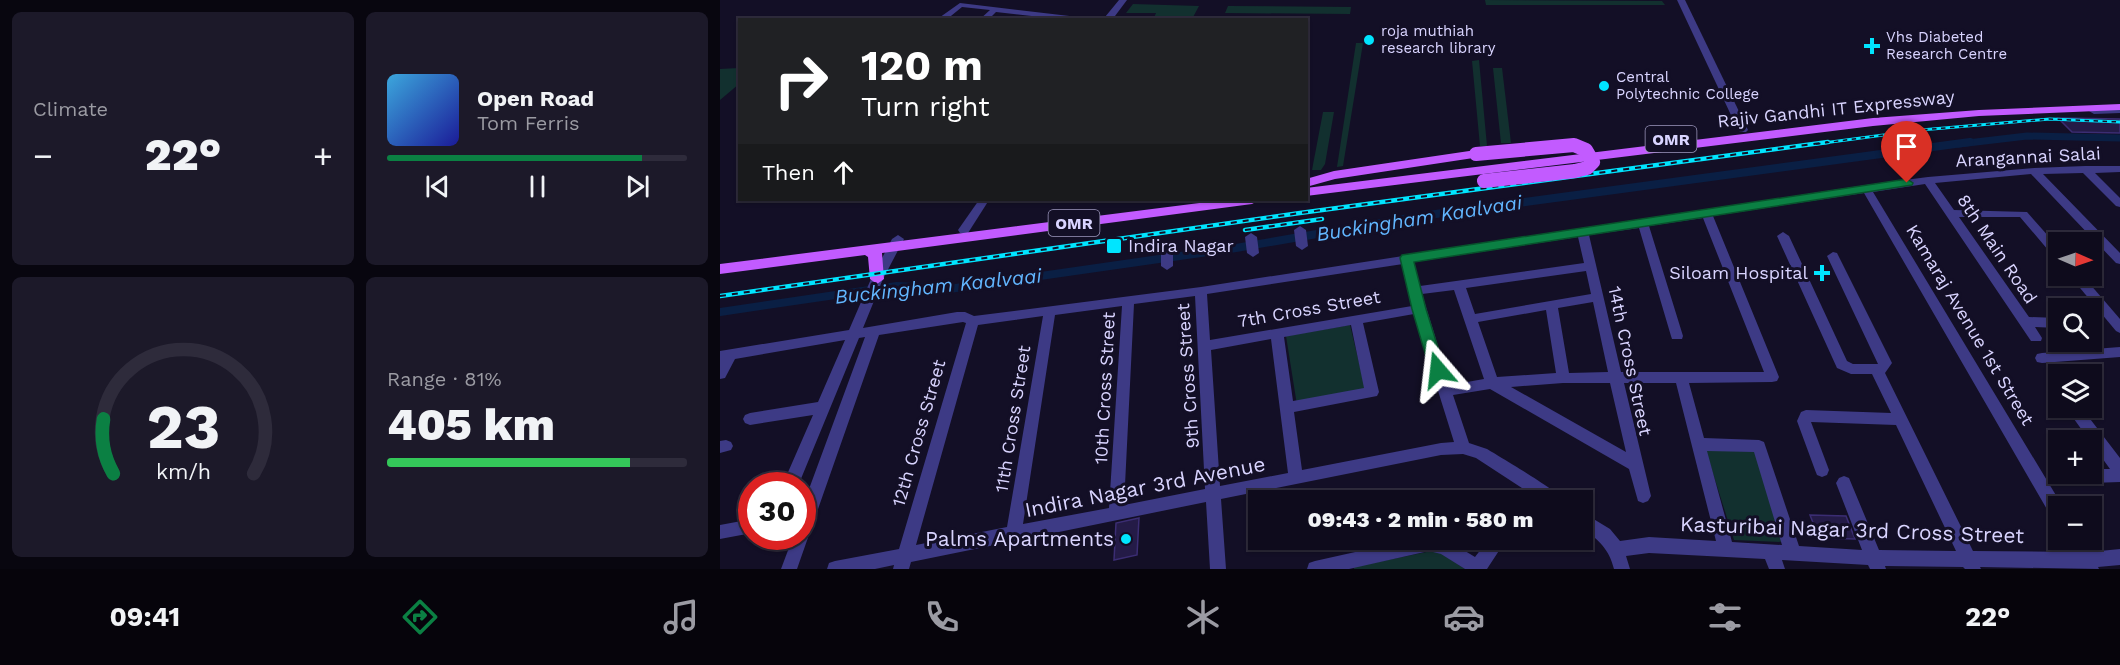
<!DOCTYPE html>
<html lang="en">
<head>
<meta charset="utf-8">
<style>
	body { margin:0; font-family:"Work Sans",sans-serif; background:#1c1929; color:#f1f3f6; height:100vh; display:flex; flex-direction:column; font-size:22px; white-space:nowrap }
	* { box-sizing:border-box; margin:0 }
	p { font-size:20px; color:#9b9ba3 }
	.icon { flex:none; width:33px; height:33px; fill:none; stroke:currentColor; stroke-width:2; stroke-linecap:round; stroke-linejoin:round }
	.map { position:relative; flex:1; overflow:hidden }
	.panel { display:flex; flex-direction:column; gap:12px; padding:12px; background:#08060f; width:720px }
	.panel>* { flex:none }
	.banner { position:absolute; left:18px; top:18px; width:570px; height:183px; border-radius:0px; box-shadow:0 2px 4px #0004,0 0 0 2px #2e2b3b; background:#202124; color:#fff; overflow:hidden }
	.needle { width:39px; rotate:92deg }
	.fabs { position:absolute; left:1328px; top:232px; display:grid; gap:12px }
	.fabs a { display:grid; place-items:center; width:54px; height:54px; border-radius:0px; background:#0e0b1c; box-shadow:0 2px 4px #0004,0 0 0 2px #2e2b3b; font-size:30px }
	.speed { position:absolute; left:18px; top:472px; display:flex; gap:12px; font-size:30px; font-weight:700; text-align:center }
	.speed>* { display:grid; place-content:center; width:78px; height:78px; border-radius:50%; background:#0e0b1c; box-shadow:0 2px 4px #0004,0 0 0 2px #2e2b3b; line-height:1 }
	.speed .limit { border:9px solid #d22; background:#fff; color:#111 }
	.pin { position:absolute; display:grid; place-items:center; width:51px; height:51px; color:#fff; margin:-62px -26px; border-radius:50% 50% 50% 0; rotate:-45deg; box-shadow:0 0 6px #0007 }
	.pin .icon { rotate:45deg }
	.me { position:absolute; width:66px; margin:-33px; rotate:343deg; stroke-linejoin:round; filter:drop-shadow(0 0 4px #0008) }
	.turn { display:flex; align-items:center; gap:21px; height:126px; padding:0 24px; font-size:27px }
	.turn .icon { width:78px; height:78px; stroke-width:2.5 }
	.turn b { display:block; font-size:42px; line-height:51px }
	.then { display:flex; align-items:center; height:57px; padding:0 24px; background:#0003; gap:12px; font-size:22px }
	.big { font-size:45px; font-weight:800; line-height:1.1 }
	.panel .widget { flex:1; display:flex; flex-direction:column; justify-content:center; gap:9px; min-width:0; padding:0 21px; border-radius:9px; background:#1c1929 }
	.panel .dial { align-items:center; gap:0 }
	.dial svg { height:156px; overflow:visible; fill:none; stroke:#2e2b3b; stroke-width:7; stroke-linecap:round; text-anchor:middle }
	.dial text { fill:#f1f3f6; stroke:none }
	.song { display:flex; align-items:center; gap:18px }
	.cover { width:72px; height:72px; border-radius:9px; background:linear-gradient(135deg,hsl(200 70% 55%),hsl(240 70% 35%)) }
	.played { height:6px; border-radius:3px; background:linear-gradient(90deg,#0b8043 85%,#2e2b3b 85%) }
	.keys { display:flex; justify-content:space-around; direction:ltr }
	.heat { display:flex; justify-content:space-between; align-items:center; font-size:33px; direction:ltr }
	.charge { height:9px; border-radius:4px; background:linear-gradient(90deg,#34c759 81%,#2e2b3b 0) }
	.panel .tiles { flex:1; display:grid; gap:12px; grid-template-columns:repeat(2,1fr) }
	.trip { position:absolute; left:528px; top:490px; width:345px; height:60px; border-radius:0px; background:#0e0b1c; box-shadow:0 2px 4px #0004,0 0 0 2px #2e2b3b; font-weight:800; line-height:60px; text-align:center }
	.menu { display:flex; height:96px; justify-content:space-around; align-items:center; background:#06040b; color:#9b9ba3 }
	.menu .icon { width:42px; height:42px }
	.menu .current { color:#0b8043 }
	.menu b { font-size:27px; color:#f1f3f6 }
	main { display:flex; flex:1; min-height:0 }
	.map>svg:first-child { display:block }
	.green { fill:#12302f }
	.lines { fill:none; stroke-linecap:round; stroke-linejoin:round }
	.canal-far1 { stroke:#0a1f44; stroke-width:7 }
	.canal { stroke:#0a1f44; stroke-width:8 }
	.building { fill:#241b47; stroke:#3b2d73; stroke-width:1.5 }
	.minor { fill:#3d3a85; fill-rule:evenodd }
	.major { fill:#c25bff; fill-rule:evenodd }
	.rail-far1-casing { stroke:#00e5ff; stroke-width:3 }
	.rail-casing { stroke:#00e5ff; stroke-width:4.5 }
	.rail-far1 { stroke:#130f26; stroke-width:1.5; stroke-dasharray:4.5; stroke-linecap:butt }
	.rail { stroke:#130f26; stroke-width:2; stroke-dasharray:6; stroke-linecap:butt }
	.major-bridge { stroke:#c25bff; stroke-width:14 }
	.route { fill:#0b8043; stroke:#07532c; stroke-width:1.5 }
	.poi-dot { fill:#00e5ff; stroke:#130f26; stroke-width:2 }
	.labels { text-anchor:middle; stroke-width:6; stroke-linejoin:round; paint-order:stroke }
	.far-poi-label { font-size:15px; fill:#d9d4ff; stroke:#130f26; text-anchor:start }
	.shield { fill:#130f26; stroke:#9e99be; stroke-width:1.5 }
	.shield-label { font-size:16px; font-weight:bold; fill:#d9d4ff }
	.street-label { font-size:18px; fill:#d9d4ff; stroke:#130f26 }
	.poi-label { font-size:18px; fill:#d9d4ff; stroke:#130f26; text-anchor:start }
	.water-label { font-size:20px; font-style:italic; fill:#62b6ff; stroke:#130f26 }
	.near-street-label { font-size:21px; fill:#d9d4ff; stroke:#130f26 }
	.near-poi-label { font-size:21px; fill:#d9d4ff; stroke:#130f26; text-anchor:end }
</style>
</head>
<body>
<main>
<section class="panel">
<div class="tiles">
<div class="widget"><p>Climate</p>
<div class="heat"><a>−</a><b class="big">22°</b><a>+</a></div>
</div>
<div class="widget">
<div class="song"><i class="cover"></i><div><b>Open Road</b><p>Tom Ferris</p></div></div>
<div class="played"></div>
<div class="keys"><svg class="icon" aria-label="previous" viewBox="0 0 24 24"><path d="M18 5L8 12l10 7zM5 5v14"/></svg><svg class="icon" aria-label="pause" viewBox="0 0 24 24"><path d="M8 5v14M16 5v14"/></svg><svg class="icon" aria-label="next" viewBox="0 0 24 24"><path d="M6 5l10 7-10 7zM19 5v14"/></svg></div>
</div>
<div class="widget dial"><svg viewBox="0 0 100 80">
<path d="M14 69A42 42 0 1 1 86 69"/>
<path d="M14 69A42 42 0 0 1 9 41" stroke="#0b8043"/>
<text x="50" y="56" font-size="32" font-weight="700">23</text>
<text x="50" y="72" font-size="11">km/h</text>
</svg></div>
<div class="widget"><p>Range · 81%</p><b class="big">405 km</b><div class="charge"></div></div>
</div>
</section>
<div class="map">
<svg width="1400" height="569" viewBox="0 0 1400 569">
	<rect width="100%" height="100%" fill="#130f26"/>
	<g class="green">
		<polygon points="765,0 942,1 945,5 766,5"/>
		<polygon points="413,4 479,6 472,19 433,20 436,13 406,13"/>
		<polygon points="508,6 631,7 630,14 505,13"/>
		<polygon points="636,43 643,43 623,166 617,167"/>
		<polygon points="759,60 767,146 760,146 752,61"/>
		<polygon points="19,68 19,84 0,100 0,69"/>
		<polygon points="773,68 782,68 791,143 781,143"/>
		<polygon points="603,112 614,112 605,164 601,170 592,170"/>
		<polygon points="630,325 646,392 577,405 566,336"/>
		<polygon points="985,448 1035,449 1063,542 1014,540"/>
		<polygon points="716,550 745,569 634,569 634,567"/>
	</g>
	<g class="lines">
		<polyline class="canal-far1" points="1239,144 1307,136 1400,138"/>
		<polyline class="canal" points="0,312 177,286 229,289 516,248 701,216 1250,142"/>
	</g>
	<g class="building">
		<polygon points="1338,118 1400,119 1400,133 1352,132"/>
		<polygon points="1090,515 1126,516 1135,539 1099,538"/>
		<polygon points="419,518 417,555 394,560 396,523"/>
	</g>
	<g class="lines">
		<g class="minor">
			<polygon points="399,0 407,0 392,20 347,20 276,12 268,20 259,20 270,10 242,7 226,20 216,20 240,3 358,17 385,17"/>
			<polygon points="957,0 965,0 1028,130 1026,132 1020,132 1018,130"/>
			<polygon points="1400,107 1400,113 1374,114 1369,111 1374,108"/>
			<path d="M 1365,166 L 1400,166 L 1400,172 L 1375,173 L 1400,198 L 1400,207 L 1396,206 L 1363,173 L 1323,174 L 1400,253 L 1400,264 L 1396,263 L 1311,174 L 1215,183 L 1234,210 L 1307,212 L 1338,247 L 1338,258 L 1334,257 L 1300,217 L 1239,217 L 1309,317 L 1338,318 L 1338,328 L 1315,327 L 1322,338 L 1321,341 L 1311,341 L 1205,184 L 1153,192 L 1343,507 L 1338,507 L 1338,520 L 1332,518 L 1144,193 L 993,216 L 1059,377 L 1057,381 L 1052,382 L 969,383 L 984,438 L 1039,440 L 1044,442 L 1079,546 L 1142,550 L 1116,483 L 1119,478 L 1124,476 L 1129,478 L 1159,550 L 1236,551 L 1176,425 L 1091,422 L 1109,470 L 1107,475 L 1102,477 L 1097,475 L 1095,470 L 1077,421 L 1081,412 L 1086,410 L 1171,413 L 1152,374 L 1131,374 L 1117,368 L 1057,236 L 1063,232 L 1069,236 L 1127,361 L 1133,364 L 1158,364 L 1107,256 L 1113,252 L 1117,253 L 1172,363 L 1165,373 L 1253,551 L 1352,552 L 1346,540 L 1363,540 L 1370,552 L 1400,549 L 1400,565 L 1378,567 L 1379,569 L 1260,567 L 1261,569 L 1245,569 L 1243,567 L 1165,566 L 1166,569 L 1150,569 L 1148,565 L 1062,560 L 1065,569 L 1049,569 L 1045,559 L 929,553 L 906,556 L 910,569 L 894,569 C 889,549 879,540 862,528 L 862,512 L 890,529 L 900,541 L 929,537 L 996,541 L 956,383 L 904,383 L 931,496 L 928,501 L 923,503 L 918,501 L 909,469 L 770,389 L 733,395 L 749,443 C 755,445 761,447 767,449 C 780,457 839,491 844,501 L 823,501 L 817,497 L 815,501 L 798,501 L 805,490 L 756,458 L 743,454 L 721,455 L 501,499 L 506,569 L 490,569 L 486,502 L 191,562 L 189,569 L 173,569 L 174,565 L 155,569 L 107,569 L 109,563 L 115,561 L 179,549 L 246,323 L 243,322 L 159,335 L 77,569 L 61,569 L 73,537 L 82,537 L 82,508 L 145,337 L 139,338 L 78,486 L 62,486 L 93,415 L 30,425 L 25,423 L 23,419 L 25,415 L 30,413 L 98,402 L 125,340 L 15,359 L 5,378 L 0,379 L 0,351 L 129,330 L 151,279 L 172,239 L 178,235 L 184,239 L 163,279 L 143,328 L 237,312 L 245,312 L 254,316 L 481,287 L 1146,185 L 1208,177 L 1314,168 ZM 983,218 L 1044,372 L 901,372 L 869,235 L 919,228 L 951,336 L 952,339 L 962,339 L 963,336 L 929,226 ZM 858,237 L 864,263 L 700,286 L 694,262 ZM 683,264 L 692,306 L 490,340 L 487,294 ZM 866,271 L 871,294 L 755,314 L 746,288 ZM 734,290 L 764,379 L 730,385 L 702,294 ZM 475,296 L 485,489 L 404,505 L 414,304 ZM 873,302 L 888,372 L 849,373 L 838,308 ZM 402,306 L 389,508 L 303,524 L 335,315 ZM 826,310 L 836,373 L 777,377 L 758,322 ZM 694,314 L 734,442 L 721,443 L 582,470 L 574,412 L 657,396 L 659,392 L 643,323 ZM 323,316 L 287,527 L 196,545 L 258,325 ZM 631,325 L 644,388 L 573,401 L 564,337 ZM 551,339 L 568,473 L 500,486 L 491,350 ZM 843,383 L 890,383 L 906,452 L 791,387 ZM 987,451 L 1034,452 L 1062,545 L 1012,542 Z"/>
			<polygon points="259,200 269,200 248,233 240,233 238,230"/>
			<polygon points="580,226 586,230 588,246 582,250 576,246 574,230"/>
			<polygon points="531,233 537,237 539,253 533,257 527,253 525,237"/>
			<polygon points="447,244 453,248 453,266 447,270 441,266 441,248"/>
			<polygon points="1350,276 1363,276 1400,319 1400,333 1396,331"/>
			<polygon points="1400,347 1400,357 1322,363 1317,362 1315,358 1317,354 1322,353"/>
			<polygon points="1359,409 1364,411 1400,458 1400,482 1371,483 1366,481 1364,474 1371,474 1371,469 1390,469 1354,419 1352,415 1354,411"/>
			<polygon points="6,440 11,442 13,446 11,450 0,453 0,441"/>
			<polygon points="32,519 32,533 0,539 0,525"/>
			<polygon points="689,540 727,540 755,557 768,540 786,540 767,569 745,569 721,554 709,551 629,569 587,569 589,563 595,561"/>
		</g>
		<g class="major">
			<polygon points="1400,104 1400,110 1259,116 1153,126 586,196 586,188 1153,118 1259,110"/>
			<polygon points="756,150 760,151 762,154 760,157 615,179 586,187 586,179 614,171"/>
			<polygon points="503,200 539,200 532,204 162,253 164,279 157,284 150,279 148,257 145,255 0,274 0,264"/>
		</g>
		<defs>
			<polyline id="rail-far1" points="1096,144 1201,130 1330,119 1400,122"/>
			<g id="rail">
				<polyline points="525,230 602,219"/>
				<polyline points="0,296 580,213 1108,142"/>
			</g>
		</defs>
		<use href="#rail-far1" class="rail-far1-casing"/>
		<use href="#rail" class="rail-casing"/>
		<use href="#rail-far1" class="rail-far1"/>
		<use href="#rail" class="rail"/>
		<polyline class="major-bridge" points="756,154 854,145 866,150 873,162 867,168 855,171 764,181"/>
	</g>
	<polygon class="route" points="1187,179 1193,183 1192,185 694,262 706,309 725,370 723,375 712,375 710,370 692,309 680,258 682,255"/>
	<g class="poi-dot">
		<circle cx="649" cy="40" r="6"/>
		<path d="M1149 37h6v6h6v6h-6v6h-6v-6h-6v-6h6z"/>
		<circle cx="884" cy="86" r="6"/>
		<rect x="386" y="238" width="16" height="16" rx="3"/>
		<path d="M1099 264h6v6h6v6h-6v6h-6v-6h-6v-6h6z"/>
		<circle cx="406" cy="539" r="6"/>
	</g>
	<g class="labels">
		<g class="far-poi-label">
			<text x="661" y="36">roja muthiah<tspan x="661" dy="17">research library</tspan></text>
			<text x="1166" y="42">Vhs Diabeted<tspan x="1166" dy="17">Research Centre</tspan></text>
			<text x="896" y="82">Central<tspan x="896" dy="17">Polytechnic College</tspan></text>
		</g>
		<g class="shield">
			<rect x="925.5" y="126" width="51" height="26" rx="4.5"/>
			<rect x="328.5" y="210" width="51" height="26" rx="4.5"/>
		</g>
		<g class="shield-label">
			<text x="951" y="145">OMR</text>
			<text x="354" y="229">OMR</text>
		</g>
		<g class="street-label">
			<text transform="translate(1116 109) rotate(-6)" y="6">Rajiv Gandhi IT Expressway</text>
			<text transform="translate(1308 157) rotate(-3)" y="6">Arangannai Salai</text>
			<text transform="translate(1277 249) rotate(56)" y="6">8th Main Road</text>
			<text transform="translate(589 309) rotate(-10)" y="6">7th Cross Street</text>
			<text transform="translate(1250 325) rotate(59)" y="6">Kamaraj Avenue 1st Street</text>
			<text transform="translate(910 361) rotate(78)" y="6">14th Cross Street</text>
			<text transform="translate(468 376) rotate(-94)" y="6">9th Cross Street</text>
			<text transform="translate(385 388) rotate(-87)" y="6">10th Cross Street</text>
			<text transform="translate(293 419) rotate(-81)" y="6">11th Cross Street</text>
			<text transform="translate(199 433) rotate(-74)" y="6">12th Cross Street</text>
		</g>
		<g class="poi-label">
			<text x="408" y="252">Indira Nagar</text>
			<text x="1088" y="279" text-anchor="end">Siloam Hospital</text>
		</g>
		<g class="water-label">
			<text transform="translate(699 218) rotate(-9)" y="7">Buckingham Kaalvaai</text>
			<text transform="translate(218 286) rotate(-6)" y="7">Buckingham Kaalvaai</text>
		</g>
		<g class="near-street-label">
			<text transform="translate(425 487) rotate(-11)" y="7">Indira Nagar 3rd Avenue</text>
			<text transform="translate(1132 530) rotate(2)" y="7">Kasturibai Nagar 3rd Cross Street</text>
		</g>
		<g class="near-poi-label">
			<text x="394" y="546">Palms Apartments</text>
		</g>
	</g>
</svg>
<div class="fabs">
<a><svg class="needle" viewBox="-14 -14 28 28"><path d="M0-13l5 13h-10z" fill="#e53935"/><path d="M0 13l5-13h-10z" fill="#9b9ba3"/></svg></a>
<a><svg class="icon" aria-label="search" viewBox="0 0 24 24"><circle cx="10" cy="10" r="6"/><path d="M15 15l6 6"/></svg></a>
<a><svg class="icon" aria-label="layers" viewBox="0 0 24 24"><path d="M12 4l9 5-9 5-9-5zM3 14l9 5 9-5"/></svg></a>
<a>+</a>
<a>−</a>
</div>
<div class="speed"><div class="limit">30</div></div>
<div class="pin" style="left:1187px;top:183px;background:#d93025"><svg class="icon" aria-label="arrive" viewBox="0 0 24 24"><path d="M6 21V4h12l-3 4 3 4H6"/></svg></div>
<svg class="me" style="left:718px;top:370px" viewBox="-20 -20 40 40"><path d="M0-17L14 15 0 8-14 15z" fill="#0b8043" stroke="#fff" stroke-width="4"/></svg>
<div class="trip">09:43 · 2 min · 580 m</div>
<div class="banner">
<div class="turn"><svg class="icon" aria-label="right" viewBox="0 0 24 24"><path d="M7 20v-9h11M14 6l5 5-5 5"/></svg><div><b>120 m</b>Turn right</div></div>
<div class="then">Then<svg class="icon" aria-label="ahead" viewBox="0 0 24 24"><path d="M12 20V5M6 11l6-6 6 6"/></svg></div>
</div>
</div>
</main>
<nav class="menu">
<b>09:41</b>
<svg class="icon current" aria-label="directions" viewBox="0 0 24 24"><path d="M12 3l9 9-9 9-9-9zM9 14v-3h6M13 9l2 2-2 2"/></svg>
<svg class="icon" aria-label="music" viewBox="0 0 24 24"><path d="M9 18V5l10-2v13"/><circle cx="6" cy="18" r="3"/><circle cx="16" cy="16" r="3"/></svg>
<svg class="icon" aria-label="phone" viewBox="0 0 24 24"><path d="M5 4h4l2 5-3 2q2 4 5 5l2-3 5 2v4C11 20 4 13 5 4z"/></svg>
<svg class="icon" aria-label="climate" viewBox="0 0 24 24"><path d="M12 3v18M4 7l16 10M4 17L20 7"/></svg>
<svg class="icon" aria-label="car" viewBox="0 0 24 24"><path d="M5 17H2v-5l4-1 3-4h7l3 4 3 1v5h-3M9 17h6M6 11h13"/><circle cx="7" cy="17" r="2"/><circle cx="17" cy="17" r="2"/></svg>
<svg class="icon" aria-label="filters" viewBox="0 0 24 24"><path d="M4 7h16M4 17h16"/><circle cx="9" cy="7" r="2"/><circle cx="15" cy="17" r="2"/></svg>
<b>22°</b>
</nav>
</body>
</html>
